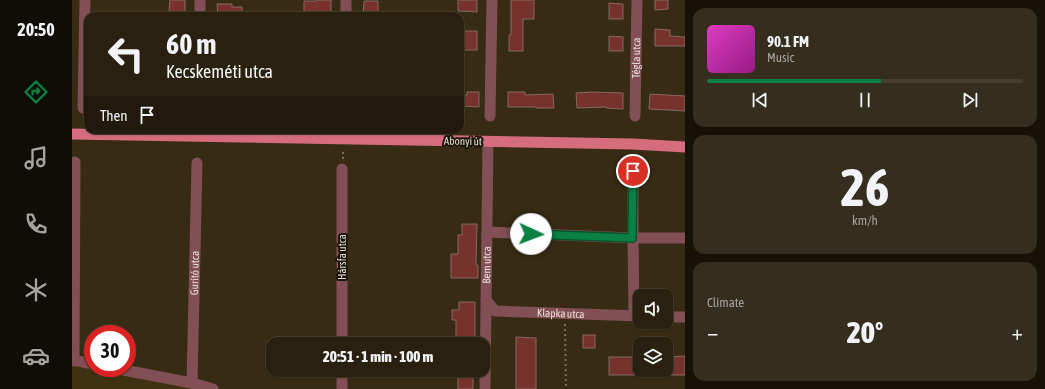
<!DOCTYPE html>
<html lang="en">
<head>
<meta charset="utf-8">
<style>
	body { margin:0; font-family:"Asap Condensed",sans-serif; background:#352d1d; color:#f1f3f6; height:100vh; display:flex; flex-direction:column; font-size:15px; white-space:nowrap }
	* { box-sizing:border-box; margin:0 }
	p { font-size:13px; color:#a5a39e }
	.icon { flex:none; width:22px; height:22px; fill:none; stroke:currentColor; stroke-width:2; stroke-linecap:round; stroke-linejoin:round }
	.map { position:relative; flex:1; overflow:hidden }
	.details { display:flex; flex-direction:column; gap:8px; padding:8px; background:#171208; width:360px }
	.details>* { flex:none }
	.banner { position:absolute; left:12px; top:12px; width:380px; height:122px; border-radius:12px; box-shadow:0 1px 3px #0004,0 0 0 1px #453e2f; background:#29200f; color:#f1f3f6; overflow:hidden }
	.buttons { position:absolute; left:561px; top:289px; display:grid; gap:8px }
	.buttons a { display:grid; place-items:center; width:40px; height:40px; border-radius:8px; background:#29200f; box-shadow:0 1px 3px #0004,0 0 0 1px #453e2f; font-size:20px }
	.speed { position:absolute; left:12px; top:325px; display:flex; gap:8px; font-size:20px; font-weight:700; text-align:center }
	.speed>* { display:grid; place-content:center; width:52px; height:52px; border-radius:50%; background:#29200f; box-shadow:0 1px 3px #0004,0 0 0 1px #453e2f; line-height:1 }
	.speed .limit { border:6px solid #d22; background:#fff; color:#111 }
	.pin { position:absolute; display:grid; place-items:center; width:34px; height:34px; color:#fff; margin:-17px; border:2px solid #fff; border-radius:50%; box-shadow:0 1px 4px #0007 }
	.me { position:absolute; width:44px; margin:-22px; rotate:92deg; stroke-linejoin:round; filter:drop-shadow(0 0 3px #0008) }
	.turn { display:flex; align-items:center; gap:14px; height:84px; padding:0 16px; font-size:18px }
	.turn .icon { width:52px; height:52px; stroke-width:2.5 }
	.turn b { display:block; font-size:28px; line-height:34px }
	.then { display:flex; align-items:center; height:38px; padding:0 16px; background:#0003; gap:8px; font-size:15px }
	.big { font-size:30px; font-weight:800; line-height:1.1 }
	.details .tile { flex:1; display:flex; flex-direction:column; justify-content:center; gap:6px; min-width:0; padding:0 14px; border-radius:12px; background:#352d1d }
	.details .dial { align-items:center; gap:0 }
	.dial b { font-size:52px; line-height:1 }
	.song { display:flex; align-items:center; gap:12px }
	.cover { width:48px; height:48px; border-radius:6px; background:linear-gradient(135deg,hsl(310 70% 55%),hsl(310 70% 35%)) }
	.played { height:4px; border-radius:2px; background:linear-gradient(90deg,#0b8043 55%,#453e2f 55%) }
	.keys { display:flex; justify-content:space-around; direction:ltr }
	.heat { display:flex; justify-content:space-between; align-items:center; font-size:22px; direction:ltr }
	.trip { position:absolute; left:194px; top:337px; width:224px; height:40px; border-radius:12px; background:#29200f; box-shadow:0 1px 3px #0004,0 0 0 1px #453e2f; font-weight:800; line-height:40px; text-align:center }
	main { display:flex; flex:1; min-height:0 }
	.tab-bar { display:flex; flex-direction:column; width:72px; justify-content:space-around; align-items:center; background:#100d06; color:#a5a39e }
	.tab-bar .icon { width:28px; height:28px }
	.tab-bar .selected { color:#0b8043 }
	.tab-bar b { font-size:18px; color:#f1f3f6 }
	.map>svg:first-child { display:block }
	.built { fill:#403112 }
	.building { fill:#76332c; stroke:#876863 }
	.lines { fill:none; stroke-linecap:round; stroke-linejoin:round }
	.path { stroke:#7a705c; stroke-width:2; stroke-dasharray:2 3; stroke-linecap:butt }
	.minor { stroke:#824f56; stroke-width:11 }
	.primary { stroke:#d56d7e; stroke-width:11 }
	.route-casing { stroke:#07532c; stroke-width:10 }
	.route { stroke:#0b8043; stroke-width:7 }
	.labels { text-anchor:middle; stroke-width:4; stroke-linejoin:round; paint-order:stroke }
	.street-label { font-size:11px; fill:#e7dfd1; stroke:#1a140a }
</style>
</head>
<body>
<main>
<nav class="tab-bar">
<b>20:50</b>
<svg class="icon selected" aria-label="directions" viewBox="0 0 24 24"><path d="M12 3l9 9-9 9-9-9zM9 14v-3h6M13 9l2 2-2 2"/></svg>
<svg class="icon" aria-label="music" viewBox="0 0 24 24"><path d="M9 18V5l10-2v13"/><circle cx="6" cy="18" r="3"/><circle cx="16" cy="16" r="3"/></svg>
<svg class="icon" aria-label="phone" viewBox="0 0 24 24"><path d="M5 4h4l2 5-3 2q2 4 5 5l2-3 5 2v4C11 20 4 13 5 4z"/></svg>
<svg class="icon" aria-label="climate" viewBox="0 0 24 24"><path d="M12 3v18M4 7l16 10M4 17L20 7"/></svg>
<svg class="icon" aria-label="car" viewBox="0 0 24 24"><path d="M5 17H2v-5l4-1 3-4h7l3 4 3 1v5h-3M9 17h6M6 11h13"/><circle cx="7" cy="17" r="2"/><circle cx="17" cy="17" r="2"/></svg>
</nav>
<div class="map">
<svg width="613" height="389" viewBox="0 0 613 389">
	<rect width="100%" height="100%" fill="#372b14"/>
	<polygon class="built" points="0,357 21,368 47,368 136,389 0,389"/>
	<g class="building">
		<polygon points="98,0 113,0 113,13 97,12"/>
		<polygon points="245,0 259,0 259,16 232,15 232,1 245,1"/>
		<polygon points="386,0 405,0 405,12 386,11"/>
		<polygon points="439,0 462,0 462,19 451,19 451,51 437,51 437,35 439,35"/>
		<polygon points="583,0 596,0 596,9 583,10"/>
		<polygon points="292,1 306,1 306,16 291,16"/>
		<polygon points="537,3 551,4 551,19 537,19"/>
		<polygon points="145,4 160,4 160,7 170,7 170,16 146,16"/>
		<polygon points="583,29 598,30 598,36 613,37 613,46 583,46"/>
		<rect x="388" y="31" width="17" height="19"/>
		<polygon points="537,36 551,37 551,51 537,51"/>
		<polygon points="395,92 407,92 407,107 390,106 391,95 395,95"/>
		<polygon points="436,92 453,92 453,95 481,94 482,108 464,108 464,107 436,107"/>
		<polygon points="520,92 551,93 551,109 534,108 534,107 505,108 504,93"/>
		<polygon points="578,94 613,96 613,111 577,109"/>
		<polygon points="390,224 405,224 404,265 406,265 406,278 379,278 379,254 386,254 386,235 390,235"/>
		<polygon points="387,302 403,302 403,340 384,340 384,320 380,320 380,310 387,310"/>
		<rect x="511" y="335" width="12" height="13"/>
		<polygon points="444,337 464,338 464,389 444,389"/>
		<polygon points="613,356 613,375 594,375 594,357"/>
		<rect x="537" y="357" width="31" height="18"/>
		<rect x="386" y="370" width="15" height="19"/>
	</g>
	<g class="lines">
		<g class="path">
			<polyline points="271,159 271,149"/>
			<polyline points="493,324 494,389"/>
		</g>
		<g class="minor">
			<polyline points="128,16 128,0"/>
			<polyline points="274,16 274,0"/>
			<polyline points="11,108 13,0"/>
			<polyline points="418,116 420,0"/>
			<path id="s1" d="M 563,116 L 565,0"/>
			<polyline points="561,171 561,238 562,316"/>
			<polyline points="415,232 561,238 613,238"/>
			<path id="s2" d="M 414,300 L 423,311 L 568,316"/>
			<polyline points="594,317 613,317"/>
			<polyline points="270,344 270,169"/>
			<polyline points="0,360 21,364"/>
			<polyline points="2,361 3,162"/>
			<polyline points="41,368 120,383 141,389"/>
			<path id="s3" d="M 120,383 L 125,163"/>
			<polyline points="270,389 270,370"/>
			<path id="s4" d="M 413,389 L 416,142"/>
		</g>
		<polyline class="primary" points="0,134 561,144 613,147"/>
	</g>
	<g class="lines">
		<defs>
			<polyline id="route" points="459,234 560,238 561,171"/>
		</defs>
		<use href="#route" class="route-casing"/>
		<use href="#route" class="route"/>
	</g>
	<g class="labels">
		<g class="street-label">
			<text dy="4" stroke="none"><textPath href="#s1" startOffset="58">Tégla utca</textPath></text>
			<text transform="translate(391 141) rotate(1)" y="4">Abonyi út</text>
			<text transform="translate(270 257) rotate(-90)" y="4">Hársfa utca</text>
			<text dy="4" stroke="none"><textPath href="#s4" startOffset="124">Bem utca</textPath></text>
			<text dy="4" stroke="none"><textPath href="#s3" startOffset="110">Gurító utca</textPath></text>
			<text dy="4" stroke="none"><textPath href="#s2" startOffset="80">Klapka utca</textPath></text>
		</g>
	</g>
</svg>
<div class="buttons">
<a><svg class="icon" aria-label="sound" viewBox="0 0 24 24"><path d="M4 9h4l5-4v14l-5-4H4zM17 9q2 3 0 6"/></svg></a>
<a><svg class="icon" aria-label="layers" viewBox="0 0 24 24"><path d="M12 4l9 5-9 5-9-5zM3 14l9 5 9-5"/></svg></a>
</div>
<div class="speed"><div class="limit">30</div></div>
<div class="pin" style="left:561px;top:171px;background:#d93025"><svg class="icon" aria-label="arrive" viewBox="0 0 24 24"><path d="M6 21V4h12l-3 4 3 4H6"/></svg></div>
<svg class="me" style="left:459px;top:234px" viewBox="-20 -20 40 40"><circle r="19" fill="#fff"/><path d="M0-13L10 11 0 6-10 11z" fill="#0b8043"/></svg>
<div class="trip">20:51 · 1 min · 100 m</div>
<div class="banner">
<div class="turn"><svg class="icon" aria-label="left" viewBox="0 0 24 24"><path d="M17 20v-9H6M10 6l-5 5 5 5"/></svg><div><b>60 m</b>Kecskeméti utca</div></div>
<div class="then">Then<svg class="icon" aria-label="arrive" viewBox="0 0 24 24"><path d="M6 21V4h12l-3 4 3 4H6"/></svg></div>
</div>
</div>
<section class="details">
<div class="tile">
<div class="song"><i class="cover"></i><div><b>90.1 FM</b><p>Music</p></div></div>
<div class="played"></div>
<div class="keys"><svg class="icon" aria-label="previous" viewBox="0 0 24 24"><path d="M18 5L8 12l10 7zM5 5v14"/></svg><svg class="icon" aria-label="pause" viewBox="0 0 24 24"><path d="M8 5v14M16 5v14"/></svg><svg class="icon" aria-label="next" viewBox="0 0 24 24"><path d="M6 5l10 7-10 7zM19 5v14"/></svg></div>
</div>
<div class="tile dial"><b>26</b><p>km/h</p></div>
<div class="tile"><p>Climate</p>
<div class="heat"><a>−</a><b class="big">20°</b><a>+</a></div>
</div>
</section>
</main>
</body>
</html>
